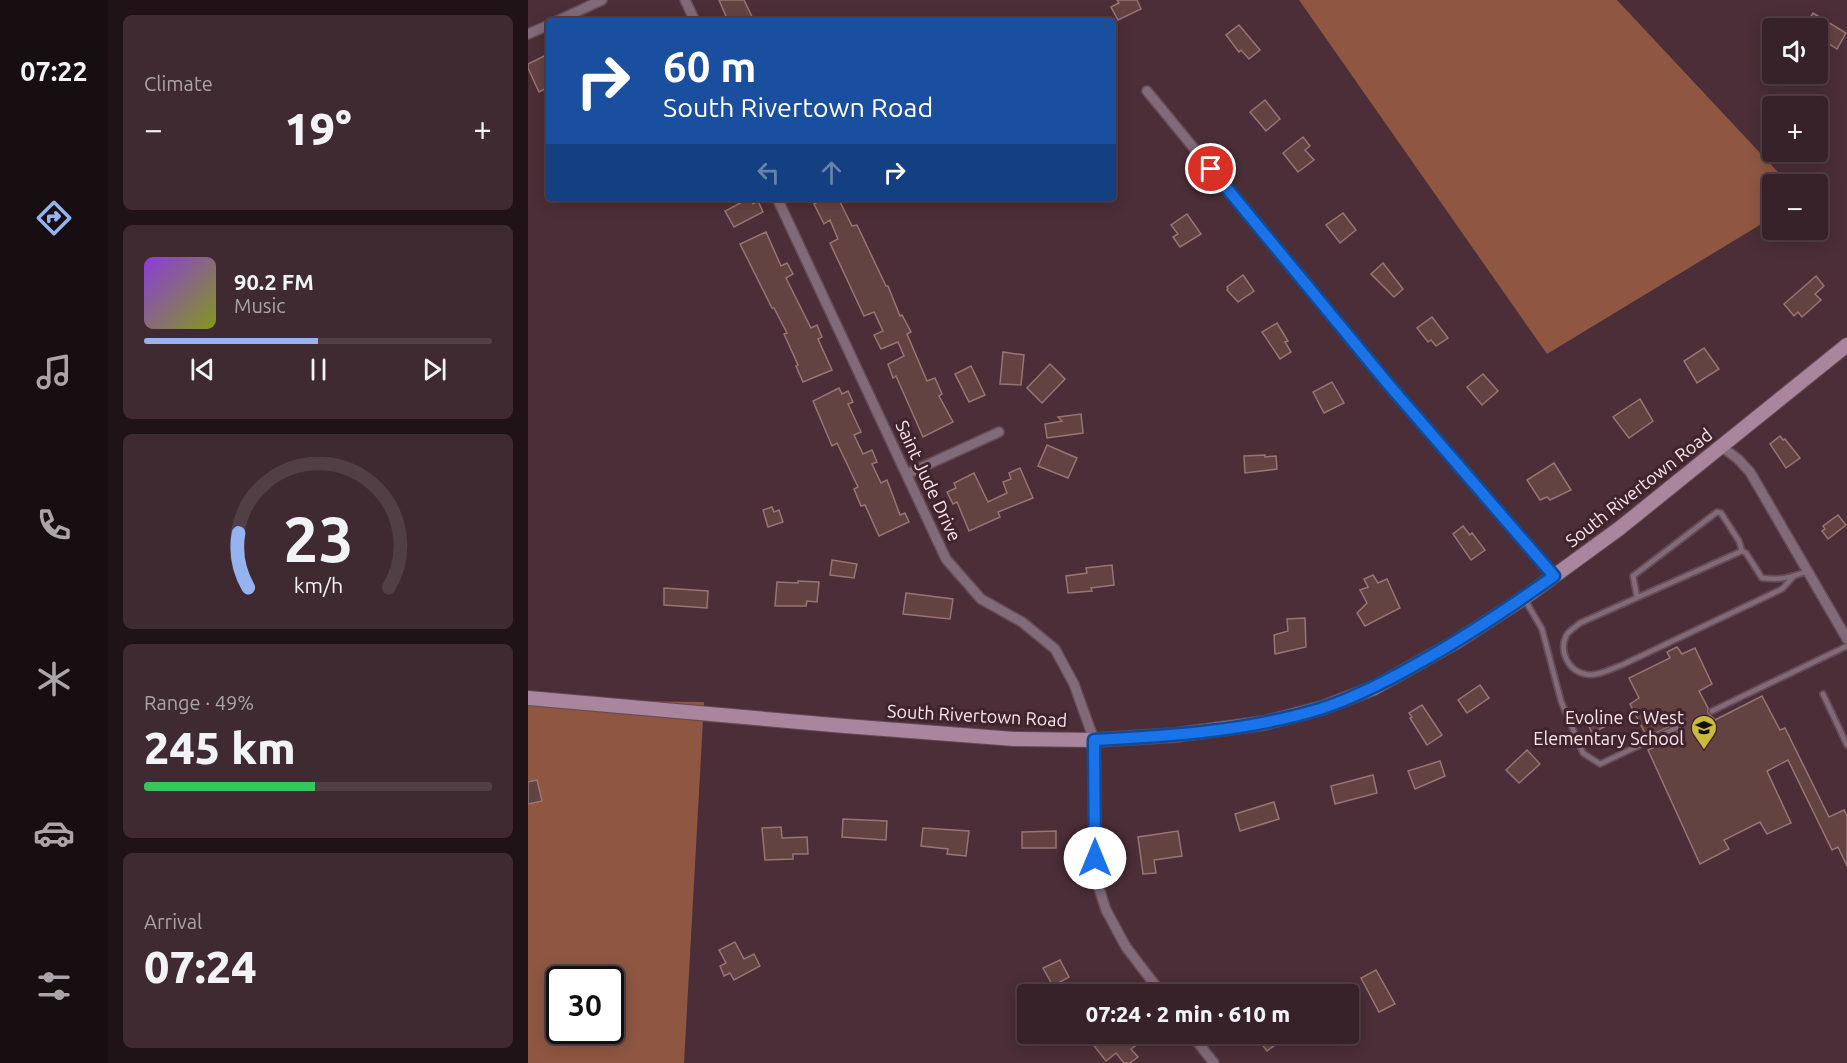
<!DOCTYPE html>
<html lang="en">
<head>
<meta charset="utf-8">
<style>
	body { margin:0; font-family:Ubuntu,sans-serif; background:#3f2a31; color:#f1f3f6; height:100vh; display:flex; flex-direction:column; font-size:22px; white-space:nowrap }
	* { box-sizing:border-box; margin:0 }
	p { font-size:20px; color:#aba4a8 }
	.icon { flex:none; width:33px; height:33px; fill:none; stroke:currentColor; stroke-width:2; stroke-linecap:round; stroke-linejoin:round }
	.map { position:relative; flex:1; overflow:hidden }
	.sheet { display:flex; flex-direction:column; gap:15px; padding:15px; background:#1f1317; width:420px }
	.sheet>* { flex:none }
	.hud { position:absolute; left:18px; top:18px; width:570px; height:183px; border-radius:6px; box-shadow:0 3px 15px #0003,0 0 0 2px #523f46; background:#1a4fa0; color:#fff; overflow:hidden }
	.buttons { position:absolute; left:1234px; top:18px; display:grid; gap:12px }
	.buttons a { display:grid; place-items:center; width:66px; height:66px; border-radius:6px; background:#382229; box-shadow:0 3px 15px #0003,0 0 0 2px #523f46; font-size:30px }
	.speed { position:absolute; left:18px; top:966px; display:flex; gap:12px; font-size:30px; font-weight:700; text-align:center }
	.speed>* { display:grid; place-content:center; width:78px; height:78px; border-radius:50%; background:#382229; box-shadow:0 3px 15px #0003,0 0 0 2px #523f46; line-height:1 }
	.speed .limit { border:3px solid #111; border-radius:9px; background:#fff; color:#111 }
	.pin { position:absolute; display:grid; place-items:center; width:51px; height:51px; color:#fff; margin:-26px; border:3px solid #fff; border-radius:50%; box-shadow:0 2px 6px #0007 }
	.me { position:absolute; width:66px; margin:-33px; rotate:0deg; stroke-linejoin:round; filter:drop-shadow(0 0 4px #0008) }
	.turn { display:flex; align-items:center; gap:21px; height:126px; padding:0 18px; font-size:27px }
	.turn .icon { width:78px; height:78px; stroke-width:2.5 }
	.turn b { display:block; font-size:42px; line-height:51px }
	.lanes { display:flex; align-items:center; height:57px; padding:0 18px; background:#0003; justify-content:center; gap:30px; direction:ltr }
	.lanes .off { opacity:.35 }
	.big { font-size:45px; font-weight:800; line-height:1.1 }
	.sheet .card { flex:1; display:flex; flex-direction:column; justify-content:center; gap:9px; min-width:0; padding:0 21px; border-radius:9px; background:#3f2a31 }
	.sheet .dial { align-items:center; gap:0 }
	.dial svg { height:156px; overflow:visible; fill:none; stroke:#523f46; stroke-width:7; stroke-linecap:round; text-anchor:middle }
	.dial text { fill:#f1f3f6; stroke:none }
	.song { display:flex; align-items:center; gap:18px }
	.cover { width:72px; height:72px; border-radius:9px; background:linear-gradient(135deg,hsl(270 70% 55%),hsl(70 70% 35%)) }
	.played { height:6px; border-radius:3px; background:linear-gradient(90deg,#95b2f1 50%,#523f46 50%) }
	.keys { display:flex; justify-content:space-around; direction:ltr }
	.heat { display:flex; justify-content:space-between; align-items:center; font-size:33px; direction:ltr }
	.charge { height:9px; border-radius:4px; background:linear-gradient(90deg,#34c759 49%,#523f46 0) }
	.trip { position:absolute; left:489px; top:984px; width:342px; height:60px; border-radius:6px; background:#382229; box-shadow:0 3px 15px #0003,0 0 0 2px #523f46; font-weight:800; line-height:60px; text-align:center }
	main { display:flex; flex:1; min-height:0 }
	.tabs { display:flex; flex-direction:column; width:108px; justify-content:space-around; align-items:center; background:#160e10; color:#aba4a8 }
	.tabs .icon { width:42px; height:42px }
	.tabs .on { color:#95b2f1 }
	.tabs b { font-size:27px; color:#f1f3f6 }
	.map>svg:first-child { display:block }
	.forest { fill:#8f5742; fill-rule:evenodd }
	.building { fill:#634242; stroke:#987473; stroke-width:1.5 }
	.lines { fill:none; stroke-linecap:round; stroke-linejoin:round }
	.lane-casing { stroke:#674b54; stroke-width:8 }
	.street-casing { stroke:#674b54; stroke-width:12 }
	.secondary-casing { stroke:#674b54; stroke-width:16 }
	.lane { stroke:#816a79; stroke-width:4.5 }
	.street { stroke:#816a79; stroke-width:9 }
	.secondary { stroke:#a9859e; stroke-width:14 }
	.route-casing { stroke:#114b97; stroke-width:15 }
	.route { stroke:#1a73e8; stroke-width:10 }
	.labels { text-anchor:middle; stroke-width:6; stroke-linejoin:round; paint-order:stroke }
	.street-label { font-size:18px; fill:#fae6eb; stroke:#40242d }
	.poi-label { font-size:18px; fill:#fae6eb; stroke:#40242d; text-anchor:end }
</style>
</head>
<body>
<main>
<nav class="tabs">
<b>07:22</b>
<svg class="icon on" aria-label="directions" viewBox="0 0 24 24"><path d="M12 3l9 9-9 9-9-9zM9 14v-3h6M13 9l2 2-2 2"/></svg>
<svg class="icon" aria-label="music" viewBox="0 0 24 24"><path d="M9 18V5l10-2v13"/><circle cx="6" cy="18" r="3"/><circle cx="16" cy="16" r="3"/></svg>
<svg class="icon" aria-label="phone" viewBox="0 0 24 24"><path d="M5 4h4l2 5-3 2q2 4 5 5l2-3 5 2v4C11 20 4 13 5 4z"/></svg>
<svg class="icon" aria-label="climate" viewBox="0 0 24 24"><path d="M12 3v18M4 7l16 10M4 17L20 7"/></svg>
<svg class="icon" aria-label="car" viewBox="0 0 24 24"><path d="M5 17H2v-5l4-1 3-4h7l3 4 3 1v5h-3M9 17h6M6 11h13"/><circle cx="7" cy="17" r="2"/><circle cx="17" cy="17" r="2"/></svg>
<svg class="icon" aria-label="filters" viewBox="0 0 24 24"><path d="M4 7h16M4 17h16"/><circle cx="9" cy="7" r="2"/><circle cx="15" cy="17" r="2"/></svg>
</nav>
<section class="sheet">
<div class="card"><p>Climate</p>
<div class="heat"><a>−</a><b class="big">19°</b><a>+</a></div>
</div>
<div class="card">
<div class="song"><i class="cover"></i><div><b>90.2 FM</b><p>Music</p></div></div>
<div class="played"></div>
<div class="keys"><svg class="icon" aria-label="previous" viewBox="0 0 24 24"><path d="M18 5L8 12l10 7zM5 5v14"/></svg><svg class="icon" aria-label="pause" viewBox="0 0 24 24"><path d="M8 5v14M16 5v14"/></svg><svg class="icon" aria-label="next" viewBox="0 0 24 24"><path d="M6 5l10 7-10 7zM19 5v14"/></svg></div>
</div>
<div class="card dial"><svg viewBox="0 0 100 80">
<path d="M14 69A42 42 0 1 1 86 69"/>
<path d="M14 69A42 42 0 0 1 9 41" stroke="#95b2f1"/>
<text x="50" y="56" font-size="32" font-weight="700">23</text>
<text x="50" y="72" font-size="11">km/h</text>
</svg></div>
<div class="card"><p>Range · 49%</p><b class="big">245 km</b><div class="charge"></div></div>
<div class="card"><p>Arrival</p><b class="big">07:24</b></div>
</section>
<div class="map">
<svg width="1319" height="1063" viewBox="0 0 1319 1063">
	<rect width="100%" height="100%" fill="#4b2e37"/>
	<g class="forest">
		<polygon points="771,0 1089,0 1261,184 1245,184 1245,217 1019,354"/>
		<path d="M 0,700 L 176,702 L 156,1063 L 0,1063 ZM 32,980 L 82,980 L 82,1030 L 32,1030 Z"/>
	</g>
	<g class="building">
		<polygon points="191,0 216,0 226,21 200,21"/>
		<polygon points="589,0 609,0 613,9 590,20 583,7 591,3"/>
		<polygon points="1285,13 1318,33 1309,49 1290,37 1290,28 1276,28"/>
		<polygon points="711,25 732,50 721,59 713,50 711,52 698,35"/>
		<polygon points="16,56 21,67 21,87 11,92 0,68 0,64"/>
		<polygon points="737,100 752,119 738,131 722,112"/>
		<polygon points="775,137 782,146 777,150 786,160 770,172 755,153"/>
		<polygon points="222,198 225,204 230,201 235,212 206,227 197,211"/>
		<polygon points="297,198 310,198 324,226 329,225 358,286 360,286 372,316 374,315 383,332 379,334 399,381 407,378 414,394 411,396 425,422 395,437 368,376 365,378 360,364 376,356 370,342 353,349 346,335 355,331 346,312 336,316 302,243 310,239 302,220 296,224 286,204"/>
		<polygon points="815,213 828,230 812,243 798,225"/>
		<polygon points="659,214 673,234 652,247 645,237 650,234 643,225"/>
		<polygon points="238,232 253,266 259,263 265,274 258,278 283,328 289,325 294,337 290,339 304,370 275,382 268,366 270,365 256,334 259,333 246,308 244,308 212,244"/>
		<polygon points="855,263 875,289 866,297 843,274"/>
		<polygon points="715,275 726,291 710,302 699,290 700,289 699,287"/>
		<polygon points="1288,276 1296,286 1287,294 1293,300 1274,317 1270,312 1266,316 1256,304"/>
		<polygon points="904,317 920,338 908,346 903,340 900,342 889,328"/>
		<polygon points="749,323 760,341 757,342 763,352 752,359 734,332"/>
		<polygon points="1176,348 1191,369 1169,383 1156,361"/>
		<polygon points="475,352 496,355 493,385 472,384"/>
		<polygon points="522,364 537,379 514,403 499,388"/>
		<polygon points="443,366 457,395 441,402 427,374"/>
		<polygon points="955,374 970,391 954,405 939,387"/>
		<polygon points="804,382 816,403 796,413 785,392"/>
		<polygon points="311,388 314,394 320,391 325,402 320,404 333,432 326,435 335,454 344,450 349,462 344,464 353,483 359,480 372,515 377,513 381,522 351,536 337,505 333,506 326,489 330,487 309,443 304,446 285,401"/>
		<polygon points="1112,399 1125,421 1101,438 1085,417"/>
		<polygon points="553,414 555,433 519,438 517,424 534,421 530,417"/>
		<polygon points="1252,436 1255,440 1257,439 1272,458 1258,468 1242,444"/>
		<polygon points="519,445 549,458 540,478 510,466"/>
		<polygon points="737,455 737,457 748,456 749,469 717,473 716,456"/>
		<polygon points="1026,463 1043,490 1022,500 1019,497 1012,500 999,480"/>
		<polygon points="492,468 505,498 470,512 472,517 441,531 429,502 425,504 419,492 428,488 426,483 446,473 460,502 479,493 475,482 483,479 481,473"/>
		<polygon points="244,507 246,512 251,510 255,522 240,527 235,510"/>
		<polygon points="1310,515 1318,525 1300,539 1294,531 1297,529 1295,526"/>
		<polygon points="935,526 942,535 944,533 957,550 943,560 925,534"/>
		<polygon points="304,560 329,564 326,578 302,575"/>
		<polygon points="584,565 586,585 563,588 564,591 540,593 538,576 559,573 558,568"/>
		<polygon points="845,575 850,583 859,579 872,608 837,626 829,613 839,603 832,590 840,587 836,579"/>
		<polygon points="270,581 291,582 289,602 279,601 278,606 247,606 249,582 270,583"/>
		<polygon points="136,588 180,591 179,608 136,605"/>
		<polygon points="378,593 425,599 422,619 375,614"/>
		<polygon points="777,618 778,647 747,654 746,635 760,631 759,619"/>
		<polygon points="1149,647 1154,654 1167,648 1184,684 1171,691 1180,708 1180,713 1187,720 1234,696 1252,730 1257,728 1301,817 1316,810 1319,816 1319,866 1310,847 1304,850 1260,760 1239,771 1263,823 1239,834 1232,822 1196,840 1201,849 1172,864 1120,750 1125,748 1123,745 1150,732 1152,727 1147,724 1119,737 1102,704 1111,698 1101,678 1142,658 1139,652"/>
		<polygon points="952,685 961,698 939,713 930,700"/>
		<polygon points="894,705 914,735 899,745 882,718 884,717 881,713"/>
		<polygon points="1071,711 1078,726 1064,733 1057,718"/>
		<polygon points="999,750 1012,764 991,783 978,770"/>
		<polygon points="912,761 917,776 887,789 880,771"/>
		<polygon points="845,775 849,793 807,804 803,786"/>
		<polygon points="9,780 14,801 0,804 0,782"/>
		<polygon points="746,802 751,819 712,831 707,814"/>
		<polygon points="315,819 359,821 358,840 314,837"/>
		<polygon points="253,827 254,838 279,837 280,854 265,854 265,859 237,860 234,828"/>
		<polygon points="395,828 441,831 438,856 419,854 420,849 393,846"/>
		<polygon points="528,831 528,848 494,848 494,832"/>
		<polygon points="650,831 654,856 626,860 628,873 615,874 610,837"/>
		<polygon points="207,942 216,959 226,954 232,966 206,980 202,973 196,976 192,966 198,963 191,950"/>
		<polygon points="532,960 541,977 525,986 515,968"/>
		<polygon points="848,970 867,1004 851,1012 833,978"/>
		<polygon points="574,1034 597,1034 607,1046 603,1049 610,1057 602,1063 596,1063 588,1053 578,1061 563,1042"/>
		<polygon points="726,1034 747,1034 752,1041 739,1051"/>
	</g>
	<g class="lines">
		<defs>
			<g id="lane">
				<path d="M 1265,577 L 1254,589 L 1094,665 C 1083,669 1068,677 1057,674 C 1040,671 1031,651 1038,636 C 1040,631 1048,627 1052,623 L 1214,551 L 1218,553 L 1234,578 C 1251,580 1263,578 1279,571"/>
				<polyline points="1109,597 1105,576 1189,512 1193,513 1211,541 1214,551"/>
				<polyline points="997,600 1014,629 1033,701 1055,753 1072,764 1148,728"/>
				<polyline points="1295,694 1319,745"/>
				<polyline points="1184,711 1319,646"/>
			</g>
			<g id="street">
				<polyline points="157,0 167,21"/>
				<polyline points="29,21 74,0"/>
				<polyline points="0,34 21,25"/>
				<polyline points="619,91 860,385 1026,576"/>
				<polyline points="249,198 418,559 453,599 494,622 527,649 546,684 566,740 567,858 570,885 578,910 598,947 634,994"/>
				<polyline points="1194,447 1210,459 1222,472 1319,639"/>
				<polyline points="379,474 471,432"/>
				<polyline points="663,1034 686,1063"/>
			</g>
			<polyline id="secondary" points="0,698 317,726 486,739 566,740 648,735 736,723 794,708 846,688 928,642 996,598 1092,528 1319,345"/>
		</defs>
		<use href="#lane" class="lane-casing"/>
		<use href="#street" class="street-casing"/>
		<use href="#secondary" class="secondary-casing"/>
		<use href="#lane" class="lane"/>
		<use href="#street" class="street"/>
		<use href="#secondary" class="secondary"/>
	</g>
	<g class="lines">
		<defs>
			<path id="route" d="M 567,858 L 566,740 C 642,736 719,731 792,709 C 826,698 857,682 887,665 C 936,638 981,608 1026,576 L 861,385 L 683,169"/>
		</defs>
		<use href="#route" class="route-casing"/>
		<use href="#route" class="route"/>
	</g>
	<defs>
		<symbol id="school-pin" viewBox="-11 -11 22 30"><path d="M0 17L-7.5 6A9.5 9.5 0 1 1 7.5 6Z" fill="#c8bb3b" stroke="#40242d"/><path d="M0-5L7-2L0 1L-7-2ZM-4 1L0 2.5L4 1V4Q0 6-4 4Z" fill="#111"/></symbol>
	</defs>
	<g fill-rule="evenodd">
		<use href="#school-pin" x="1161" y="713" width="30" height="40"/>
	</g>
	<g class="labels">
		<g class="street-label">
			<text transform="translate(400 481) rotate(65)" y="6">Saint Jude Drive</text>
			<text transform="translate(1111 488) rotate(-38)" y="6">South Rivertown Road</text>
			<text transform="translate(449 716) rotate(3)" y="6">South Rivertown Road</text>
		</g>
		<g class="poi-label">
			<text x="1156" y="724">Evoline C West<tspan x="1156" dy="21">Elementary School</tspan></text>
		</g>
	</g>
</svg>
<div class="buttons">
<a><svg class="icon" aria-label="sound" viewBox="0 0 24 24"><path d="M4 9h4l5-4v14l-5-4H4zM17 9q2 3 0 6"/></svg></a>
<a>+</a>
<a>−</a>
</div>
<div class="speed"><div class="limit">30</div></div>
<div class="pin" style="left:683px;top:169px;background:#d93025"><svg class="icon" aria-label="arrive" viewBox="0 0 24 24"><path d="M6 21V4h12l-3 4 3 4H6"/></svg></div>
<svg class="me" style="left:567px;top:858px" viewBox="-20 -20 40 40"><circle r="19" fill="#fff"/><path d="M0-13L10 11 0 6-10 11z" fill="#1a73e8"/></svg>
<div class="trip">07:24 · 2 min · 610 m</div>
<div class="hud">
<div class="turn"><svg class="icon" aria-label="right" viewBox="0 0 24 24"><path d="M7 20v-9h11M14 6l5 5-5 5"/></svg><div><b>60 m</b>South Rivertown Road</div></div>
<div class="lanes"><svg class="icon off" aria-label="left" viewBox="0 0 24 24"><path d="M17 20v-9H6M10 6l-5 5 5 5"/></svg><svg class="icon off" aria-label="ahead" viewBox="0 0 24 24"><path d="M12 20V5M6 11l6-6 6 6"/></svg><svg class="icon" aria-label="right" viewBox="0 0 24 24"><path d="M7 20v-9h11M14 6l5 5-5 5"/></svg></div>
</div>
</div>
</main>
</body>
</html>
